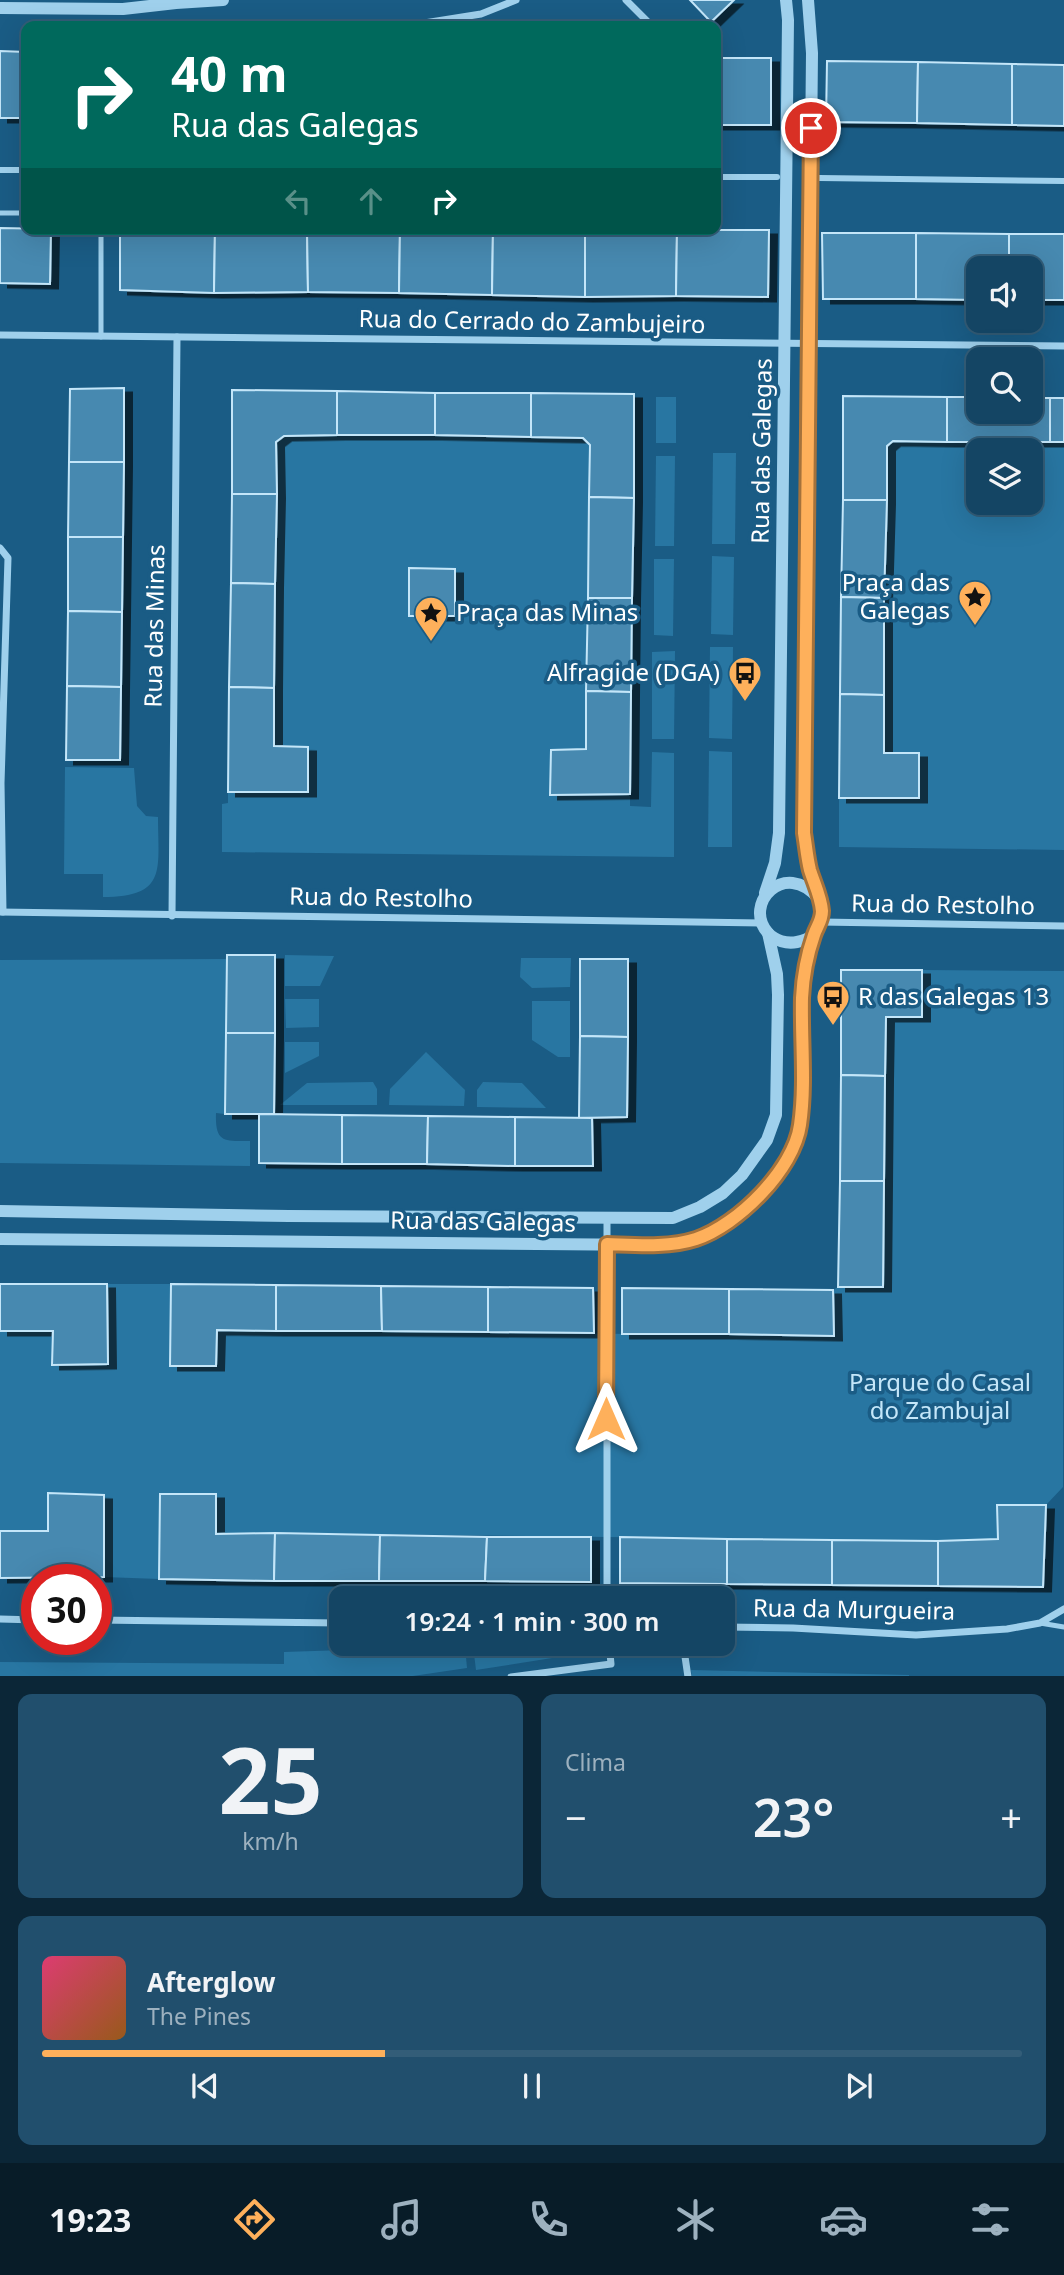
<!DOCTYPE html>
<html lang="pt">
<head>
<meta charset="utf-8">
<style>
	body { margin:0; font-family:"Noto Sans",sans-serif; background:#214f6d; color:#f1f3f6; height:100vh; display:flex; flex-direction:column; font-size:26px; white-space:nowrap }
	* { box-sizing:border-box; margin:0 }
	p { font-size:23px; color:#9db1bf }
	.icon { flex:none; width:38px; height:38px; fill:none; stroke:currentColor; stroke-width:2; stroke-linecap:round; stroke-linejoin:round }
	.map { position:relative; height:1676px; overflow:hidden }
	.drawer { display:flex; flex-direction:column; gap:18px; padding:18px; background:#0b2637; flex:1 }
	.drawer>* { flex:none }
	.guide { position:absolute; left:21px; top:21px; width:700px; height:214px; border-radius:14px; box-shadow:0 7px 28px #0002,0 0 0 2px #335d78; background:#00695c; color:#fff; overflow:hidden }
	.tools { position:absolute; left:966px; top:256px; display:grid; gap:14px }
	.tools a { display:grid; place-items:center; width:77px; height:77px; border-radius:14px; background:#144564; box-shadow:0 7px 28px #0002,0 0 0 2px #335d78; font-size:35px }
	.speed { position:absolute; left:21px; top:1564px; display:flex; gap:14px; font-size:35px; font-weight:700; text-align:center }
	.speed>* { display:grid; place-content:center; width:91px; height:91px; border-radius:50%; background:#144564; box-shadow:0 7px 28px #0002,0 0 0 2px #335d78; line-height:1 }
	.speed .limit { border:10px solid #d22; background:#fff; color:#111 }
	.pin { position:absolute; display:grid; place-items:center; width:60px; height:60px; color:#fff; margin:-30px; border:4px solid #fff; border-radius:50%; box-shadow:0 2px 7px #0007 }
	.me { position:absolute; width:77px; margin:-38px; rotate:0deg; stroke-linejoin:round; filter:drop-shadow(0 0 5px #0008) }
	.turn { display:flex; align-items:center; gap:24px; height:147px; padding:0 35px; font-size:32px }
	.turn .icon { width:91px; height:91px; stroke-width:2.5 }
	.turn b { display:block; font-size:49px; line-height:60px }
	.lanes { display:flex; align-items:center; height:66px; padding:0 35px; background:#0003; justify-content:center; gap:35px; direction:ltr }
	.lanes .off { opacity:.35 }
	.big { font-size:52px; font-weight:600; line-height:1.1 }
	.drawer .widget { flex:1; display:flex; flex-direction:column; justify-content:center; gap:10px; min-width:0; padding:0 24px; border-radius:14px; background:#214f6d }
	.drawer .dial { align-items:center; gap:0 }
	.dial b { font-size:91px; line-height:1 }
	.song { display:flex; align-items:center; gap:21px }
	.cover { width:84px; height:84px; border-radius:10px; background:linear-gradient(135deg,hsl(340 70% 55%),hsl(30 70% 35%)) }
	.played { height:7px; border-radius:4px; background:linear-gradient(90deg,#feb05b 35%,#335d78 35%) }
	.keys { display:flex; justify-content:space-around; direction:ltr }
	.heat { display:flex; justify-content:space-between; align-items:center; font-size:38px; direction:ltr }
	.drawer .tiles { flex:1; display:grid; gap:18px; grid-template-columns:1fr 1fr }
	.widget:last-child { grid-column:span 2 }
	.trip { position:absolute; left:329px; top:1586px; width:406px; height:70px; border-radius:14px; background:#144564; box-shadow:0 7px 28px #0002,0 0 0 2px #335d78; font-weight:600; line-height:70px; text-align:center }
	.tab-bar { display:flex; height:112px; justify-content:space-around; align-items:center; background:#081c28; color:#9db1bf }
	.tab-bar .icon { width:49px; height:49px }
	.tab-bar .current { color:#feb05b }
	.tab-bar b { font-size:32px; color:#f1f3f6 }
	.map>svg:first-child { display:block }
	.green { fill:#2876a2; fill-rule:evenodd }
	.building { fill:#4689b0; stroke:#c4e6f9; stroke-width:2; filter:url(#shadow) }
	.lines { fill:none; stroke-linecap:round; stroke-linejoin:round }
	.service { stroke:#9fd0ec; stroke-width:5 }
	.pedestrian { stroke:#9fd0ec; stroke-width:6 }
	.minor { stroke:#9fd0ec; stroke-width:7 }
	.tertiary { stroke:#9fd0ec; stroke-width:12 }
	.route-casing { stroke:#a5723b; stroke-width:18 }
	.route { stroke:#feb05b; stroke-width:12 }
	.labels { text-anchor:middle; stroke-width:7; stroke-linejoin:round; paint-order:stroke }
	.street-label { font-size:24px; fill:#fff; stroke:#1a5c85 }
	.poi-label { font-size:24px; fill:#fff; stroke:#1a5c85; text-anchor:end }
	.park-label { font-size:24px; fill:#c4e6f9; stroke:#1a5c85 }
</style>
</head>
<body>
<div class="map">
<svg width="1064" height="1677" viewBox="0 0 1064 1677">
	<defs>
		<filter id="shadow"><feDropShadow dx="8" dy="4.5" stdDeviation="0" flood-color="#0009"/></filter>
	</defs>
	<rect width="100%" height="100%" fill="#1a5c85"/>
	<g class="green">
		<rect x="656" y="397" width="20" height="46"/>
		<polygon points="435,435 583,438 590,445 586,749 551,750 550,794 630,794 630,806 651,807 652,752 674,753 674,857 222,852 222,804 228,803 228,792 308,791 308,747 274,746 276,442 284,436"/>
		<path d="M 893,441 L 1064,442 L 1064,850 L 839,847 L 839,798 L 919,798 L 919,753 L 884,753 L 887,446 ZM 978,450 L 1031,450 L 1031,502 L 978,502 Z"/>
		<polygon points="713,453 736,453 735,544 712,544"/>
		<polygon points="656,456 675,456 674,546 655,546"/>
		<polygon points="712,556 734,557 733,635 711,634"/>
		<polygon points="654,559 674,559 673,636 654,635"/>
		<polygon points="710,647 733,647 732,739 709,738"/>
		<polygon points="675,651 674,739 652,739 652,652"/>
		<polygon points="709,751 732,752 732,847 708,847"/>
		<path d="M 65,767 L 134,768 L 137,806 L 146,816 L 158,817 C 158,869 168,897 103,897 L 103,874 L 64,874 Z"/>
		<polygon points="285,955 334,956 320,986 285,986"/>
		<polygon points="521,958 571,958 570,987 532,988 520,977"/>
		<path d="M 227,959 L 225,1114 L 216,1113 C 215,1143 224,1141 250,1141 L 250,1166 L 0,1163 L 0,960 Z"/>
		<polygon points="922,970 1064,971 1063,1487 1046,1505 998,1505 998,1539 938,1541 275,1533 216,1534 216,1494 160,1495 159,1579 104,1577 104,1495 49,1494 48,1531 0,1531 0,1331 53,1331 52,1365 107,1364 107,1284 171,1284 170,1366 216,1366 217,1330 834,1336 833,1290 838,1287 883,1286 886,1017"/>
		<polygon points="285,999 319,999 319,1027 286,1028"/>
		<polygon points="532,1001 570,1001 570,1057 558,1057 532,1040"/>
		<polygon points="285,1042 319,1042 319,1056 285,1073"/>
		<polygon points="426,1052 465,1090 464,1106 389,1105 390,1089"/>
		<polygon points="373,1082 377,1089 377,1105 280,1105 307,1083"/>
		<polygon points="483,1082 522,1083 546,1108 477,1107 477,1090"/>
		<polygon points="588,1644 590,1652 476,1670 473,1646"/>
		<polygon points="465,1646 467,1668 406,1677 0,1676 0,1662 284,1664 284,1652"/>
		<polygon points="691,1670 909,1675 909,1676 692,1677"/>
	</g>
	<g class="building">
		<polygon points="690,0 734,0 711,22"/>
		<polygon points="0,51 26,52 26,118 0,118"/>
		<rect x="716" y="58" width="55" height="67"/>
		<polygon points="827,61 918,62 917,123 826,122"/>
		<polygon points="918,62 1012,64 1012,125 917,123"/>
		<polygon points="1012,64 1064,65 1064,126 1012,125"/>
		<polygon points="0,228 51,229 50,284 0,283"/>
		<polygon points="120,229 215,229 214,293 120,290"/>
		<polygon points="215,229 307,229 308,292 214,293"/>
		<polygon points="307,229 400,229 399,293 308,292"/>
		<polygon points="400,229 493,229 492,295 399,293"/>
		<polygon points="493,229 585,229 585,297 492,295"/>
		<polygon points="585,229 677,230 676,296 585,297"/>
		<polygon points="677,230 769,230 768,297 676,296"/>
		<polygon points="822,233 916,233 916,299 823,299"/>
		<polygon points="916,233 1009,234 1009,268 978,268 978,300 916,299"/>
		<polygon points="1009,234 1064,234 1064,300 1031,300 1031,268 1009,268"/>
		<polygon points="124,388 124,462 69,462 70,389"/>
		<polygon points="232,390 337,391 337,435 284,436 276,442 277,494 232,494"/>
		<polygon points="337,391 435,393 435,435 337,435"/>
		<polygon points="435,393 531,393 531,437 435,435"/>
		<polygon points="531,393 634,394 634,498 589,497 590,445 583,438 531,437"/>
		<polygon points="843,396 947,397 947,442 893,441 887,446 887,500 843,500"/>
		<polygon points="947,397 978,397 978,411 1031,411 1031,398 1050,398 1050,442 947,442"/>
		<rect x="1050" y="398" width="14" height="44"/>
		<polygon points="69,462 124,462 123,537 68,537"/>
		<polygon points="232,494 277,494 275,584 231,583"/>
		<polygon points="589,497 634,498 632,598 588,598"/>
		<polygon points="843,500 887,500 884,598 841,597"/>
		<polygon points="68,537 123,537 122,612 68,611"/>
		<polygon points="409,568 455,569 455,616 409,616"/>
		<polygon points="231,583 275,584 274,688 229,687"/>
		<polygon points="841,597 884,598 884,695 840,694"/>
		<polygon points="588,598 632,598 631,692 586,691"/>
		<polygon points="68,611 122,612 121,687 67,686"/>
		<polygon points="67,686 121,687 120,760 66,760"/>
		<polygon points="229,687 274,688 274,746 308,747 308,792 228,792"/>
		<polygon points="586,691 631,692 630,794 550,795 551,750 586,749"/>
		<polygon points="840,694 884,695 884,753 919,753 919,798 839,798"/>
		<polygon points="227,955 275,955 275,1033 226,1033"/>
		<polygon points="580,959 628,959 628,1037 580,1036"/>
		<polygon points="841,970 922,970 922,1017 886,1017 885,1076 841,1075"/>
		<polygon points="226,1033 275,1033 274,1114 225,1114"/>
		<polygon points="580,1036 628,1037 627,1117 579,1118"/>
		<polygon points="841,1075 885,1076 884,1181 840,1181"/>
		<polygon points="259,1114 342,1115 342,1164 259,1163"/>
		<polygon points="342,1115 428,1116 427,1164 342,1164"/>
		<polygon points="428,1116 515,1117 515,1166 427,1164"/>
		<polygon points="515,1117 592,1118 593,1166 515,1166"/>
		<polygon points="840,1181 884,1181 883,1287 838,1287"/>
		<polygon points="0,1284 107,1284 108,1364 52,1365 53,1331 0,1331"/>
		<polygon points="171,1284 276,1285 276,1331 217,1330 216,1366 170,1366"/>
		<polygon points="276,1285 381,1286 382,1331 276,1331"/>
		<polygon points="381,1286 488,1287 488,1332 382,1331"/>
		<polygon points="488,1287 593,1288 594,1333 488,1332"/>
		<polygon points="622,1288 729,1289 729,1334 622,1334"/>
		<polygon points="729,1289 833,1290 834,1336 729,1334"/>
		<polygon points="48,1493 104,1495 104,1577 0,1578 0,1531 48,1531"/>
		<polygon points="160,1494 216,1494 216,1534 275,1533 274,1581 159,1579"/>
		<polygon points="997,1505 1046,1505 1043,1587 938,1586 938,1541 998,1539"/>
		<polygon points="275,1533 380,1535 379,1581 274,1581"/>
		<polygon points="380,1535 487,1537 485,1581 379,1581"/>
		<polygon points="487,1537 591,1537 591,1582 485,1581"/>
		<polygon points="620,1537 727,1539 727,1584 620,1583"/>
		<polygon points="727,1539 832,1540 832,1585 727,1584"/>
		<polygon points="832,1540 938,1541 938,1586 832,1585"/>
	</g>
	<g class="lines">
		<g class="service">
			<polyline points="0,213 26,213"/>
			<polyline points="100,229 101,233 101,337"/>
			<polyline points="1040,1623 1064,1627"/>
		</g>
		<g class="pedestrian">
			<polyline points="0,170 26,170"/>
			<polyline points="716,177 777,177"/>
			<polyline points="819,178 1064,181"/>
		</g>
		<g class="minor">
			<polyline points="626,0 652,26"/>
			<polyline points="418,24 481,14 516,0"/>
			<polyline points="0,335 1064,346"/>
			<polyline points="0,548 8,558 1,783 3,912"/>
			<polyline points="0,912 762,923"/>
			<polyline points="172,916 177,337"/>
			<polyline points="821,922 1064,926"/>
			<polyline points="607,1217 607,1598"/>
			<polyline points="0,1619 37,1620"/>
			<polyline points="96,1620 341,1623"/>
			<polyline points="723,1627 793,1628 916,1635 1007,1629 1040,1623 1064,1609"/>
			<polyline points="683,1643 688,1677"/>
			<polyline points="511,1677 611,1664 609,1643"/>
		</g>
		<g class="tertiary">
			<path d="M 808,0 L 812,53 L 804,833 C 806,845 807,858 810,870 C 817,895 836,935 797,942 C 787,944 775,941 768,933 C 742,904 785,859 818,898"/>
			<polyline points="0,8 123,9 176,3 223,0"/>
			<polyline points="765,893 775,863 779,833 788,20 786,0"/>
			<polyline points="0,1211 289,1216 673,1218 700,1207 723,1193 742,1175 767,1140 776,1115 778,995 777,974 768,933"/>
			<polyline points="0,1239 656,1245 694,1240 712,1233 754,1200 783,1167 795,1149 800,1125 802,995 805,970 814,934"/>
		</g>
	</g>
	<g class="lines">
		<defs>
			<path id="route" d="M 606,1419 L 607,1244 C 636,1245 668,1248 696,1239 C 738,1225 794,1169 800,1125 C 806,1084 801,1040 802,998 C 803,977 807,955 814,935 C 817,926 822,921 822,911 C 821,897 814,883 810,870 C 807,858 806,845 804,833 L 811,128"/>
		</defs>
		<use href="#route" class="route-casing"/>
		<use href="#route" class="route"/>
	</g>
	<defs>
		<symbol id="sight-pin" viewBox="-11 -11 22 30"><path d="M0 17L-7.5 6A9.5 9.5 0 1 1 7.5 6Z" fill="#feb05b" stroke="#1a5c85"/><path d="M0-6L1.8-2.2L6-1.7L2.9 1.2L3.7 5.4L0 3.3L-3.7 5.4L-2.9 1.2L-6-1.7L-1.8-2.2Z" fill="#111"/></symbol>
		<symbol id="bus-pin" viewBox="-11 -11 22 30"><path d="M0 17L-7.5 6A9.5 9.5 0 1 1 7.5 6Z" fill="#feb05b" stroke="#1a5c85"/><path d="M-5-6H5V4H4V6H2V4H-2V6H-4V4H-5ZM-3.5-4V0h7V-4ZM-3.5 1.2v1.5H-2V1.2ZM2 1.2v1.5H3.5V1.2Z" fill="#111"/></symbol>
	</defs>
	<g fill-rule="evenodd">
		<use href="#sight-pin" x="956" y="578" width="38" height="52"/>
		<use href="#sight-pin" x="412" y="594" width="38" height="52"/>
		<use href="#bus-pin" x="726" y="654" width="38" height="52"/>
		<use href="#bus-pin" x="814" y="978" width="38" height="52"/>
	</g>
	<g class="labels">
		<g class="street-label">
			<text transform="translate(532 322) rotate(1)" y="8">Rua do Cerrado do Zambujeiro</text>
			<text transform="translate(762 451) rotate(-89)" y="8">Rua das Galegas</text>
			<text transform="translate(155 626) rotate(-89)" y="8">Rua das Minas</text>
			<text transform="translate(381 898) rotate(1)" y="8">Rua do Restolho</text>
			<text transform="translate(943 905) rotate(1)" y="8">Rua do Restolho</text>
			<text transform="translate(483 1222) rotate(1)" y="8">Rua das Galegas</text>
			<text transform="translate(854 1610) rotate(1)" y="8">Rua da Murgueira</text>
		</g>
		<g class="poi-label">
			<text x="950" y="591">Praça das<tspan x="950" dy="28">Galegas</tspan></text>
			<text x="456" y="621" text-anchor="start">Praça das Minas</text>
			<text x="720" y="681">Alfragide (DGA)</text>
			<text x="858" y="1005" text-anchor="start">R das Galegas 13</text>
		</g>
		<g class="park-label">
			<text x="940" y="1391">Parque do Casal<tspan x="940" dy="28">do Zambujal</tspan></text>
		</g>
	</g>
</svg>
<div class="tools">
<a><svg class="icon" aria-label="sound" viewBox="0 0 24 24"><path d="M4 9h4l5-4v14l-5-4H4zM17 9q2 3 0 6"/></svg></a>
<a><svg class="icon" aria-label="search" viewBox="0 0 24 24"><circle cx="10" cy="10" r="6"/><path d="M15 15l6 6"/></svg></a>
<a><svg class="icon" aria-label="layers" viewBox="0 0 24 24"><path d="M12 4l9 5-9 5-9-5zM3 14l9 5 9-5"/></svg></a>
</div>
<div class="speed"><div class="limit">30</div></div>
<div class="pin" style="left:811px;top:128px;background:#d93025"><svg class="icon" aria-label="arrive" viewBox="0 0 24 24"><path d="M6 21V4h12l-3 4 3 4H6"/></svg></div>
<svg class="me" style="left:606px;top:1419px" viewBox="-20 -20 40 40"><path d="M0-17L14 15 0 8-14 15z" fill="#feb05b" stroke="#fff" stroke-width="4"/></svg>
<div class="trip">19:24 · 1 min · 300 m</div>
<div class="guide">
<div class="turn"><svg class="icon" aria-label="right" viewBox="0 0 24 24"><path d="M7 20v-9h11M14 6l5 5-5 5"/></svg><div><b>40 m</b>Rua das Galegas</div></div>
<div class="lanes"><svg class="icon off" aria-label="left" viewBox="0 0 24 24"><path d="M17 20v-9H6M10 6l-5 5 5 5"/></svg><svg class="icon off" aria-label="ahead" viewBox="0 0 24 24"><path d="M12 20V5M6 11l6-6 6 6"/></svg><svg class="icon" aria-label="right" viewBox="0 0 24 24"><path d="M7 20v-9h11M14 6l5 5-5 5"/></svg></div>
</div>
</div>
<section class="drawer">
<div class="tiles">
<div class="widget dial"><b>25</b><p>km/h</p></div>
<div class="widget"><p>Clima</p>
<div class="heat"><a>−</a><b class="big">23°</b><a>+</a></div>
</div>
<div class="widget">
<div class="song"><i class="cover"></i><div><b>Afterglow</b><p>The Pines</p></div></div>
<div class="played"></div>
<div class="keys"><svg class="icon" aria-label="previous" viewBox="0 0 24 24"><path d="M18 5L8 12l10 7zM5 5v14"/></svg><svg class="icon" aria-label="pause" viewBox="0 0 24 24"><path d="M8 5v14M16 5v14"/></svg><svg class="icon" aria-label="next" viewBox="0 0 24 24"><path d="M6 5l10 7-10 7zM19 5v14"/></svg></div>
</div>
</div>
</section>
<nav class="tab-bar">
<b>19:23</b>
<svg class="icon current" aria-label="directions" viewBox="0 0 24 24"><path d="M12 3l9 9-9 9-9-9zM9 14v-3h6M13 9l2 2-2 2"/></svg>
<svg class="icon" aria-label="music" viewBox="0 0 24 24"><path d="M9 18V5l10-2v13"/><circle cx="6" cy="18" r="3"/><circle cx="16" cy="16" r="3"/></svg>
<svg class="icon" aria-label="phone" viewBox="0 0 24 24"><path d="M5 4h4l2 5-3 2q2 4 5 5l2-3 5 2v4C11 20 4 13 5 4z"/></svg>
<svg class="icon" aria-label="climate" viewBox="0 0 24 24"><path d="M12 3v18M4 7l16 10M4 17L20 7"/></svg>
<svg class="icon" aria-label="car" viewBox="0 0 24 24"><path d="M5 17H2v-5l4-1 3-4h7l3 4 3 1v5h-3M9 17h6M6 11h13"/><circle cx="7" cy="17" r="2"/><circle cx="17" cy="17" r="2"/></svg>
<svg class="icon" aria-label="filters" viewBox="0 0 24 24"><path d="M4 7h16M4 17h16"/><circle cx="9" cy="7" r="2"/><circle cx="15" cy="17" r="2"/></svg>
</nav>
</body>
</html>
